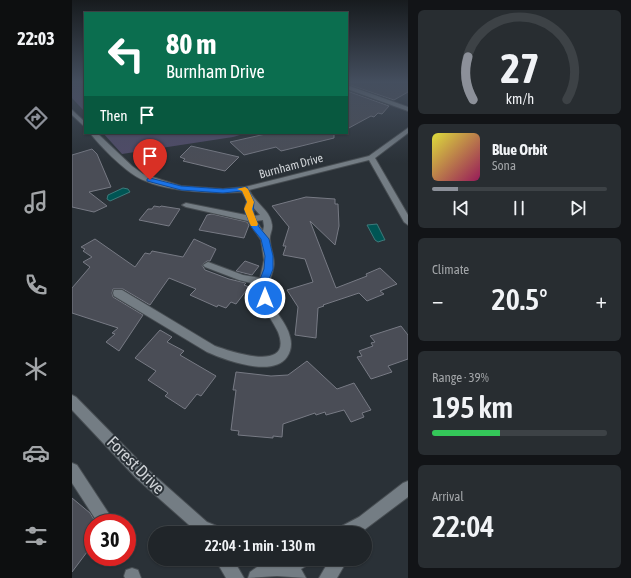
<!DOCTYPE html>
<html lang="en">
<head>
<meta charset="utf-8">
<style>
	body { margin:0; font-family:"Asap Condensed",sans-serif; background:#282d31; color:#f1f3f6; height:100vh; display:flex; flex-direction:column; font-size:15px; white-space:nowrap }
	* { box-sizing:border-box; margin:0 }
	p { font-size:13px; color:#a2a5a8 }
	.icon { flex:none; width:22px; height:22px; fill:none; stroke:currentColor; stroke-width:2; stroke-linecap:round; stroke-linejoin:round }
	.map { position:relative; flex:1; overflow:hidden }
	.details { display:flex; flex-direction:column; gap:10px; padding:10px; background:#121417; width:223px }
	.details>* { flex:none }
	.hud { position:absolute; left:12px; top:12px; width:264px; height:122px; border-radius:0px; box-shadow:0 1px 3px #0004,0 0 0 1px #3d4246; background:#0b6e4f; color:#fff; overflow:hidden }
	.speed { position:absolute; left:12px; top:514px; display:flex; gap:8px; font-size:20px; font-weight:700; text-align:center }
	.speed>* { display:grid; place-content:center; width:52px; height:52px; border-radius:50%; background:#202529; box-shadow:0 1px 3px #0004,0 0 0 1px #3d4246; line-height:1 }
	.speed .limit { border:6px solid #d22; background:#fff; color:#111 }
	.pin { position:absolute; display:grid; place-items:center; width:34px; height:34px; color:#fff; margin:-41px -17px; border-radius:50% 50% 50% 0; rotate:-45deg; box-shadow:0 0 4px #0007 }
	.pin .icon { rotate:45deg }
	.me { position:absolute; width:44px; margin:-22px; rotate:0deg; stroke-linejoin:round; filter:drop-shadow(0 0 3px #0008) }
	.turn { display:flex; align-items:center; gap:14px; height:84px; padding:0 16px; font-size:18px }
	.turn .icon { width:52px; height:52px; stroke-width:2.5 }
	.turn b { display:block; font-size:28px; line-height:34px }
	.then { display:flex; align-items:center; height:38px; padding:0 16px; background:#0003; gap:8px; font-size:15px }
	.big { font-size:30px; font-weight:600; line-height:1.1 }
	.details .card { flex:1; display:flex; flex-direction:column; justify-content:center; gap:6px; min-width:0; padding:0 14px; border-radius:6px; background:#282d31 }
	.details .dial { align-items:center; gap:0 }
	.dial svg { height:104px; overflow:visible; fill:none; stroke:#3d4246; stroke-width:7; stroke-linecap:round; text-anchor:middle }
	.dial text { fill:#f1f3f6; stroke:none }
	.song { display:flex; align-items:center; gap:12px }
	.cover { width:48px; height:48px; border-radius:6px; background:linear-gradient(135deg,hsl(60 70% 55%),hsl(330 70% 35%)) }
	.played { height:4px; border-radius:2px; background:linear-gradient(90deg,#8c9099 15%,#3d4246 15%) }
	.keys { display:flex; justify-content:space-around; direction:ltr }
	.heat { display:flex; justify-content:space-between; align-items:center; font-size:22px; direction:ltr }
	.charge { height:6px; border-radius:3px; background:linear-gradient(90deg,#34c759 39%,#3d4246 0) }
	.trip { position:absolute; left:76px; top:526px; width:224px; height:40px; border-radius:20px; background:#202529; box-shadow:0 1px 3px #0004,0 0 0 1px #3d4246; font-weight:600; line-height:40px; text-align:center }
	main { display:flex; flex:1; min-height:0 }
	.menu { display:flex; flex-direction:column; width:72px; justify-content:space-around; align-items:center; background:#0d0f10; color:#a2a5a8 }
	.menu .icon { width:28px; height:28px }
	.menu .selected { color:#8c9099 }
	.menu b { font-size:18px; color:#f1f3f6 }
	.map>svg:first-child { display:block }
	.green { fill:#504b68 }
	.water { fill:#005554; stroke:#3e7a7b }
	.building { fill:#4a4d56; stroke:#777a84 }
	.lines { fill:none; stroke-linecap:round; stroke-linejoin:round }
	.minor-casing { stroke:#474d52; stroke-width:2 }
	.minor { fill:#747d84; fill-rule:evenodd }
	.route { fill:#1a73e8; stroke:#114b97 }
	.slow { fill:#f59e0b }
	.labels { text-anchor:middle; stroke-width:4; stroke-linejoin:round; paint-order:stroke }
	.far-street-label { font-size:12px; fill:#ced2d6; stroke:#2a3137 }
	.near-street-label { font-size:17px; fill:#ced2d6; stroke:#2a3137 }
</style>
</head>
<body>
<main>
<nav class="menu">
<b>22:03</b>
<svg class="icon selected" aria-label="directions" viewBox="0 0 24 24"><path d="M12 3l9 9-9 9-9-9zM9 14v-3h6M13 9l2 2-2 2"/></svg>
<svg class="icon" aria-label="music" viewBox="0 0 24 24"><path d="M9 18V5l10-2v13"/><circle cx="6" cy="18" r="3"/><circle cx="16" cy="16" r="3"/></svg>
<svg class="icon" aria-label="phone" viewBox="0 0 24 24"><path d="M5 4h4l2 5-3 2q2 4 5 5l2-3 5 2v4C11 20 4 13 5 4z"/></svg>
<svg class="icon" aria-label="climate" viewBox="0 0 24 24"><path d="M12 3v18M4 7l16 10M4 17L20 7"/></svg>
<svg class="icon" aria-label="car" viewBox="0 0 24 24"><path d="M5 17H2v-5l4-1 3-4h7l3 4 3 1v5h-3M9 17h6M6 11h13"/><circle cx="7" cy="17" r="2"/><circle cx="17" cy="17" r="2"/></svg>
<svg class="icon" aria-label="filters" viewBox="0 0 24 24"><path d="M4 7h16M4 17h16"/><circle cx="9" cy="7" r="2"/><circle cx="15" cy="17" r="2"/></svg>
</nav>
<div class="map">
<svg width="336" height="578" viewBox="0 0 336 578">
	<rect width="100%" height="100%" fill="#2a3137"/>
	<g class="green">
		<polygon points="0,82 13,82 13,112 0,98"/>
		<polygon points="31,133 175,133 161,137 50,154"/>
	</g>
	<g class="water">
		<polygon points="51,188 56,189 58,192 38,201 35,199 36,195"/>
		<polygon points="305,224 313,240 312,240 306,242 303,240 295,225"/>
	</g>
	<g class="building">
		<polygon points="275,82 336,82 336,92 322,100 275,84"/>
		<polygon points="275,91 317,106 310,114 306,113 302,117 299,116 275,129"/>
		<polygon points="198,133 262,133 262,138 209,151 204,147 172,155 158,142"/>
		<polygon points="119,146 167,157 153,171 111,161 113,159 108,157"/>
		<polygon points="20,149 25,154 39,187 17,192 35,206 22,212 0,207 0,155"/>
		<polygon points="234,197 263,199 263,204 266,204 267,226 263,245 238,221 264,288 295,276 294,274 308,268 325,284 308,291 312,294 295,301 287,293 251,305 252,306 246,308 244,338 223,335 226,307 215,290 241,282 233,259 211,255 214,246 211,246 217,227 200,206"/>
		<polygon points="82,206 88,207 89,206 108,209 97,226 67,220 76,209 80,209"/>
		<polygon points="140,214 175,222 177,225 172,238 127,230 135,215"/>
		<polygon points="23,239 63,267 73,253 78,254 80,251 111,257 122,239 144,249 138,261 135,261 130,265 133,270 157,279 174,283 172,285 177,287 164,304 159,302 154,308 146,305 145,307 118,295 124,289 97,278 78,305 51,289 41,289 40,293 41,297 71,315 47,351 34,342 43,334 40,333 46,328 0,313 0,288 18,267 11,262 20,257 11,251 13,249 9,247"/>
		<polygon points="173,261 187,266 180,275 164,271"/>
		<polygon points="329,326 336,335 336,359 316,366 320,372 299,379 285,357 290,356 287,351 301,346 299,343 303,342 298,336"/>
		<polygon points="88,330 100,337 95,342 112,351 108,355 144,376 129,396 125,394 113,409 93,396 96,393 76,380 84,371 63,358"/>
		<polygon points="235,361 265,389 282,383 299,410 290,413 292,417 279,422 272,410 254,415 253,412 244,415 243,413 211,424 210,437 201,436 201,438 166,435 167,431 159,430 164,390 161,390 164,372 199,376 216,375"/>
		<polygon points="0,498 18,513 24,523 21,523 21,544 0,572"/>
	</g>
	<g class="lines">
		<defs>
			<g id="minor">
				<polygon points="275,85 336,107 336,111 275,89"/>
				<polygon points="0,110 13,122 13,127 0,115"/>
				<path d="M 336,128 L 336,133 L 303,158 L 336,215 L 336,225 L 332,222 L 297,160 L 177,190 C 183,203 199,211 200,225 C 201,230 197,235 198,240 C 198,248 202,255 202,264 C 201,275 194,285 197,297 C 201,311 215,322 218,337 C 220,344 219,351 215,357 C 201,378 153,360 135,352 L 42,296 L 41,293 L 42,290 L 50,290 L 143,346 C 160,352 222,373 206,332 C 199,316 185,304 187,285 L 167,280 L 133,267 L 131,265 L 136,262 L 171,275 L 188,278 L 192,260 L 189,240 L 176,221 L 114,207 L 110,205 L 114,203 L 174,215 L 173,207 L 175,201 L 170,192 C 140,194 91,192 65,177 C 51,169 28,146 18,133 L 25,133 L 60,166 L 71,174 L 109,186 L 151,189 L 173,187 L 297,156 ZM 181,207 L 188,215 L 182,216 ZM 191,220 L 192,226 L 191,231 L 184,221 Z"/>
				<polygon points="0,395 4,397 74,468 135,522 147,527 149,533 125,532 64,478 0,410"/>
				<polygon points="0,463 5,465 43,523 26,523 0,483"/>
				<polygon points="336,481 336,497 288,533 266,533 268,527 287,517 331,483"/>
				<polygon points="143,559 161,559 172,578 154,578"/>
				<polygon points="178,559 203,559 212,561 215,559 238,559 236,565 229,569 234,578 205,576 176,578 178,572 185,567 180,565"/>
				<polygon points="258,559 276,559 265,578 247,578"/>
				<polygon points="60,568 66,570 69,578 53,578 52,576 54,570"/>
			</g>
		</defs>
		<use href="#minor" class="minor-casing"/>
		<use href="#minor" class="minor"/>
	</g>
	<linearGradient id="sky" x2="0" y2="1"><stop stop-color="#171b1e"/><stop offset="0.5" stop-color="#444e5e"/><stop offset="1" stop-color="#444e5e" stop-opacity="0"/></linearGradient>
	<rect width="336" height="163" fill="url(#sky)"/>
	<polygon class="route" points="78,178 109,186 151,189 175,187 182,202 181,212 187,227 197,239 201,256 201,269 196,282 197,298 196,300 189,300 187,282 192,269 193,256 189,239 180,228 173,212 175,202 170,191 151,193 109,190 75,181 75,179"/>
	<polygon class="slow" points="173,187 176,189 182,202 180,209 186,224 185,226 179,226 178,224 172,209 175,202 170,191 165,189"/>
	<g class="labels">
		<g class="far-street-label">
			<text transform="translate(219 166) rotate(-15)" y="4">Burnham Drive</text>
		</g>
		<g class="near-street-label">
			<text transform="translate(64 465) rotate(45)" y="6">Forest Drive</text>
		</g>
	</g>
</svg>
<div class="speed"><div class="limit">30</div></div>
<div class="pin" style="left:78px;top:180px;background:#d93025"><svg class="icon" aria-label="arrive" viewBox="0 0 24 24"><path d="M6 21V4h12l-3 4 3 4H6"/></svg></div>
<svg class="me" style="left:193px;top:298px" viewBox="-20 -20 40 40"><circle r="17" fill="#1a73e8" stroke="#fff" stroke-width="3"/><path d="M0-11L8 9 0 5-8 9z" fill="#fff"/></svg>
<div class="trip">22:04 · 1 min · 130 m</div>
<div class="hud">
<div class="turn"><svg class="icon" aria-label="left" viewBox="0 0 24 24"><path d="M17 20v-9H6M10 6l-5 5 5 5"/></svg><div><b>80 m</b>Burnham Drive</div></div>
<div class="then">Then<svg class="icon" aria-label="arrive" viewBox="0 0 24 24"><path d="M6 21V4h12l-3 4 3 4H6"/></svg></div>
</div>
</div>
<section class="details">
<div class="card dial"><svg viewBox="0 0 100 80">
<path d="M14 69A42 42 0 1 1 86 69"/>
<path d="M14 69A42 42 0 0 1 10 36" stroke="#8c9099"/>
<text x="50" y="56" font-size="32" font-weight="700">27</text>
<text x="50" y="72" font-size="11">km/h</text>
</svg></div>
<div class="card">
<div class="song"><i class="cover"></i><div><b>Blue Orbit</b><p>Sona</p></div></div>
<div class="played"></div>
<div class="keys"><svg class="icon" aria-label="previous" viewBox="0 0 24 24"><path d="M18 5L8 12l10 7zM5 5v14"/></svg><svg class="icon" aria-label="pause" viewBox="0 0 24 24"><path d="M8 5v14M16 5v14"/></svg><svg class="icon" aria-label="next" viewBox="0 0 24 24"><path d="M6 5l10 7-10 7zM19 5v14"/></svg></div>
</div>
<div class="card"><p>Climate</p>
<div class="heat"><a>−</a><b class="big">20.5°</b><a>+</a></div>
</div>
<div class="card"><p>Range · 39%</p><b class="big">195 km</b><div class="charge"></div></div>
<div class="card"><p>Arrival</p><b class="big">22:04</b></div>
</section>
</main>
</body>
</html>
